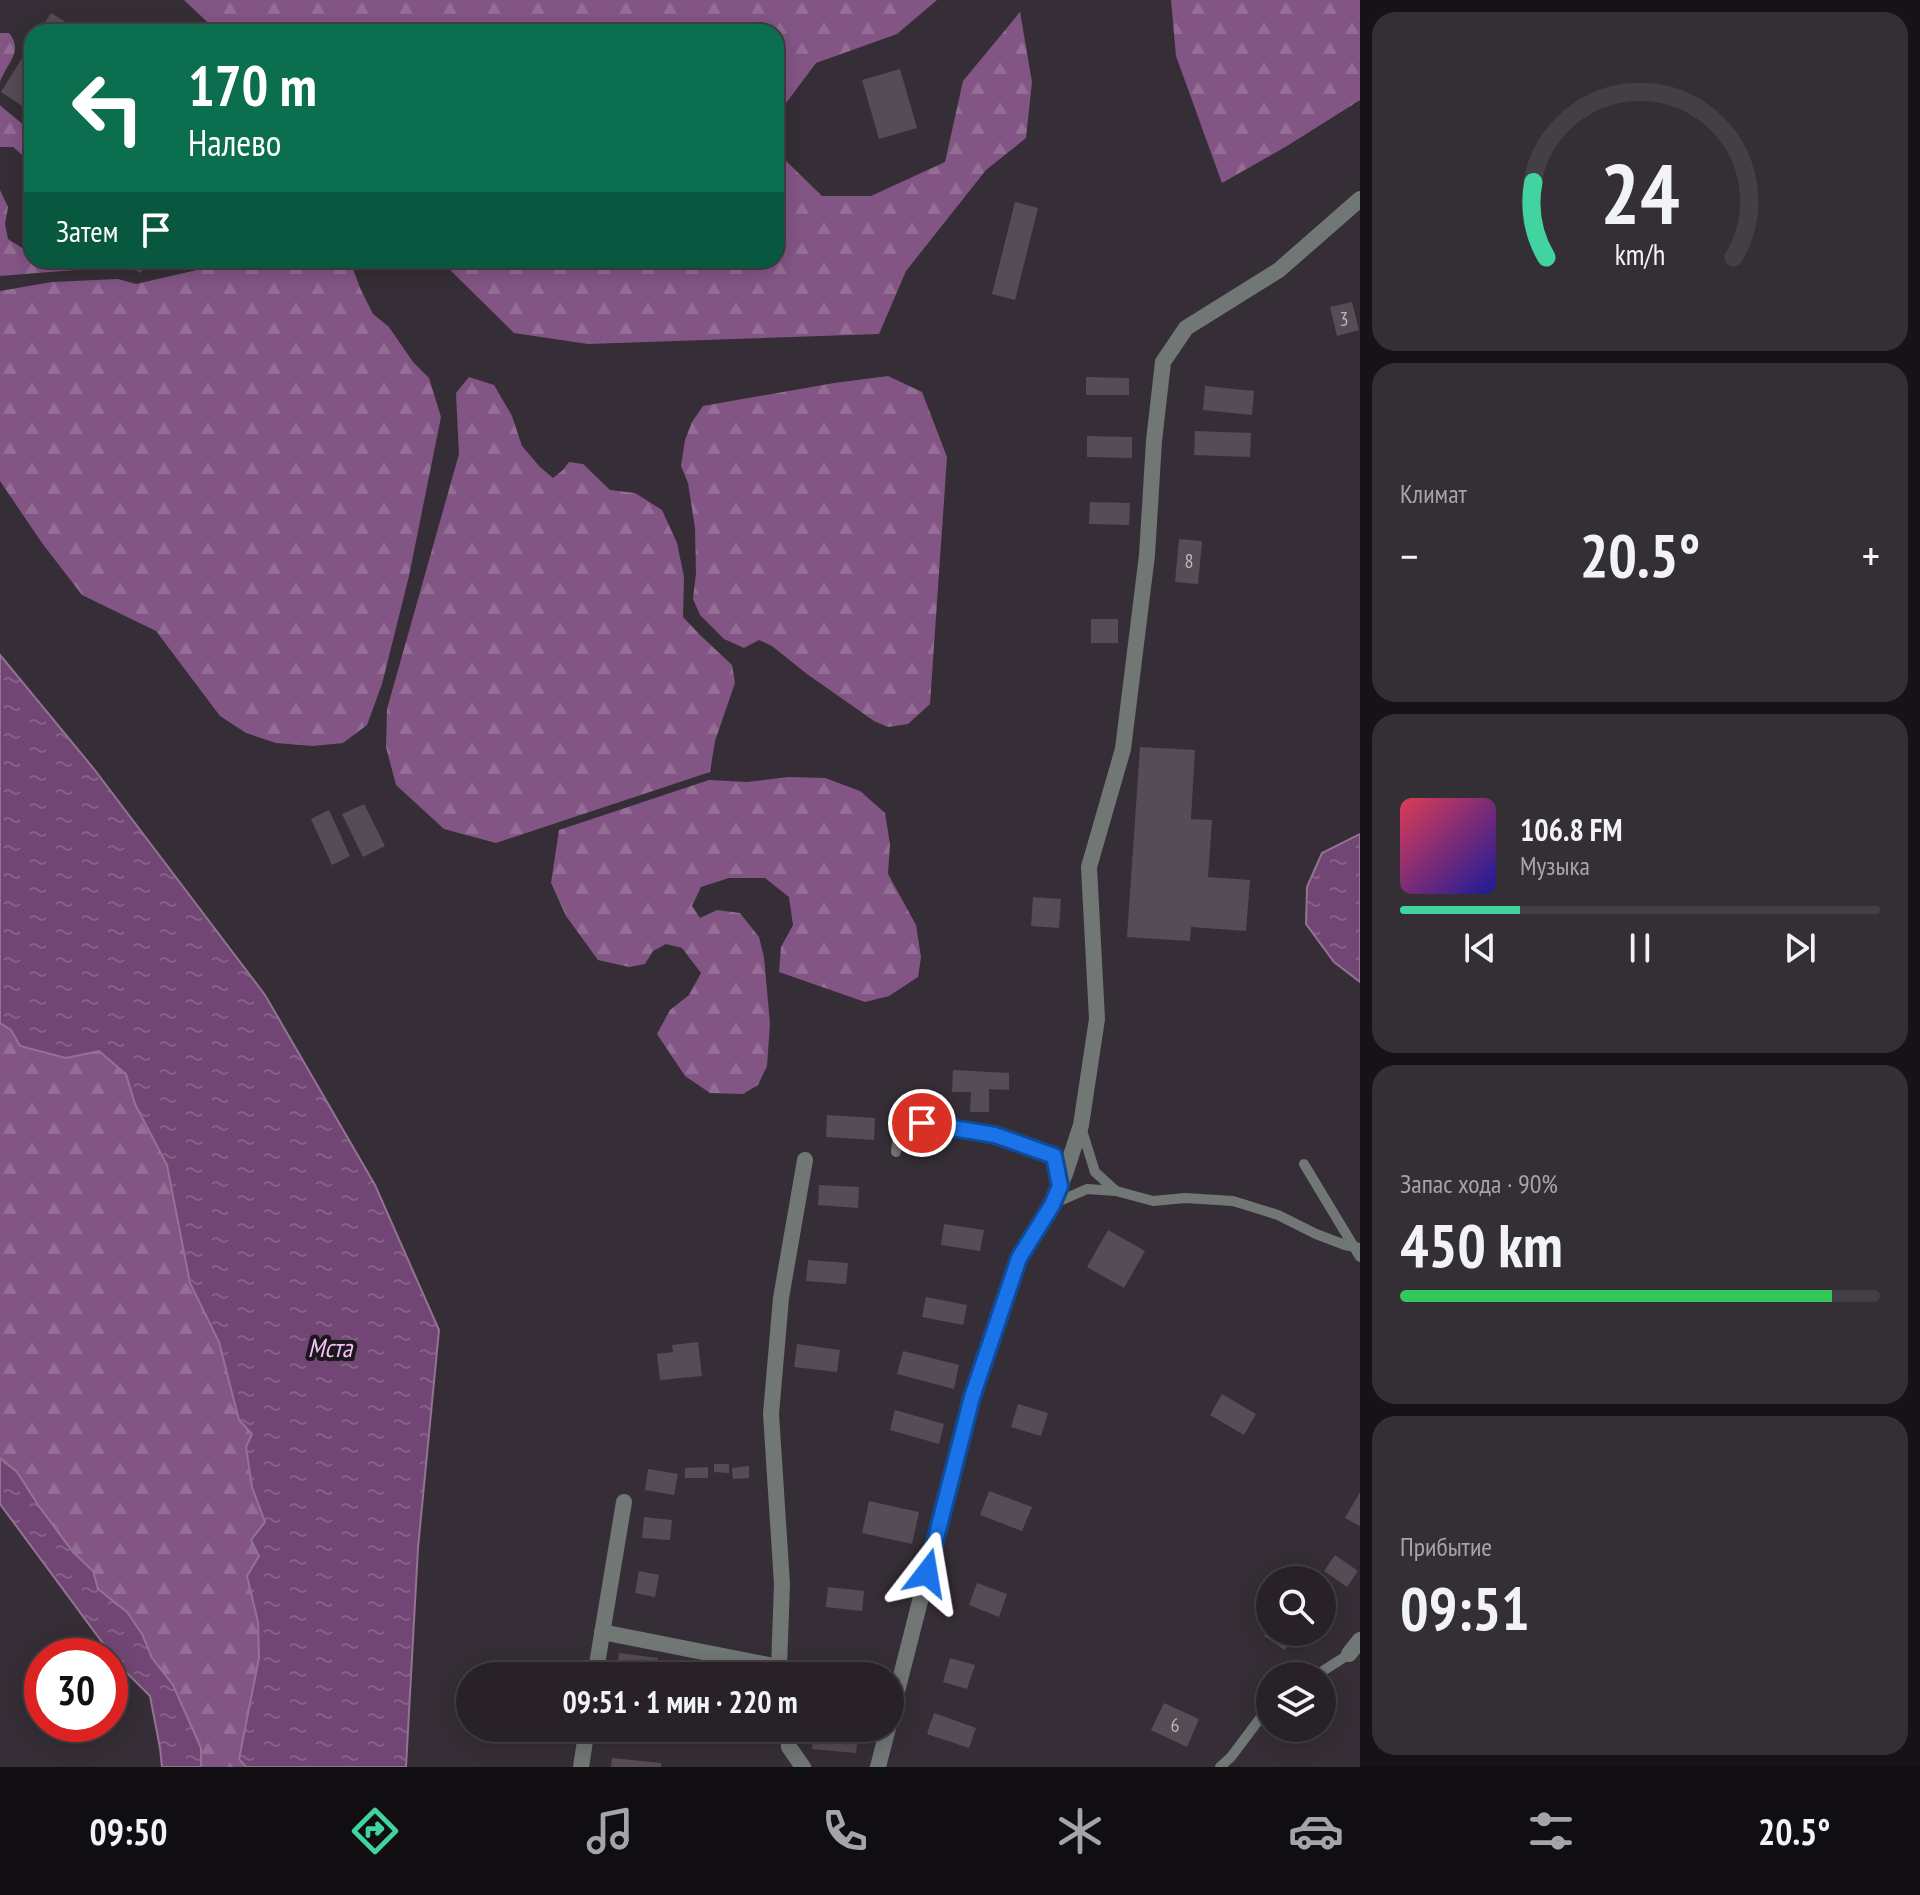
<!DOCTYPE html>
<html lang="ru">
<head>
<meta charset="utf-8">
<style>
	body { margin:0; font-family:"PT Sans Narrow",sans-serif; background:#342f34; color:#f1f3f6; height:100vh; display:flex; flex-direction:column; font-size:30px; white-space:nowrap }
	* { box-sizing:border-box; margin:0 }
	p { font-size:26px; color:#a5a4a8 }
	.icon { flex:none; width:44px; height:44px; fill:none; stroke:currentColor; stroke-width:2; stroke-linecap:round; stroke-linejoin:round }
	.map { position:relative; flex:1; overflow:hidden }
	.side { display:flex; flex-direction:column; gap:12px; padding:12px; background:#161316; width:560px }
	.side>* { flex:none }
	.top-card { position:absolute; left:24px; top:24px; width:760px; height:244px; border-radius:24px; box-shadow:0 4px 20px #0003,0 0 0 2px #443f45; background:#0b6e4f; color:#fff; overflow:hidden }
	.controls { position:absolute; left:1256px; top:1566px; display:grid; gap:16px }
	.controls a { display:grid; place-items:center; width:80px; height:80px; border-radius:50%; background:#282228; box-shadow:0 4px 20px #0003,0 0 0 2px #443f45; font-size:40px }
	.speed { position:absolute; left:24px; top:1638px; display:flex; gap:16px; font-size:40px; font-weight:700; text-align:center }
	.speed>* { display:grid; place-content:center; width:104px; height:104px; border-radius:50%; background:#282228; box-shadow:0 4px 20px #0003,0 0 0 2px #443f45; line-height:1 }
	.speed .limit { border:12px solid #d22; background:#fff; color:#111 }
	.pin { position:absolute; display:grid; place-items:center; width:68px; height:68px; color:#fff; margin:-34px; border:4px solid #fff; border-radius:50%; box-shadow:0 2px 8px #0007 }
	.me { position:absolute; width:88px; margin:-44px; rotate:14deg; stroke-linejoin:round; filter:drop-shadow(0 0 6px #0008) }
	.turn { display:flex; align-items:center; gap:28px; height:168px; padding:0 32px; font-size:36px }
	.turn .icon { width:104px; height:104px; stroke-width:2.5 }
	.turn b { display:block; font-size:56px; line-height:68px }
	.then { display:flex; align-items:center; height:76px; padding:0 32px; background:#0003; gap:16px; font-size:30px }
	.big { font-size:60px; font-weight:800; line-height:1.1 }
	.side .card { flex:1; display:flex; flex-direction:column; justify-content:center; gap:12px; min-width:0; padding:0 28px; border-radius:24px; background:#342f34 }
	.side .dial { align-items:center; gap:0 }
	.dial svg { height:208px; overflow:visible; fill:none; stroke:#443f45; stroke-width:7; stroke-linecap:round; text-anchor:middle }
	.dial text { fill:#f1f3f6; stroke:none }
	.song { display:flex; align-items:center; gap:24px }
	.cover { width:96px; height:96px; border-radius:12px; background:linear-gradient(135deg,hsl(350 70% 55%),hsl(240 70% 35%)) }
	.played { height:8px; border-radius:4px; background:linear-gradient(90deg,#41d4a1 25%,#443f45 25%) }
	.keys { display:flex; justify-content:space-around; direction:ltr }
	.heat { display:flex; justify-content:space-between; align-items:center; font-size:44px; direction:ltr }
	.charge { height:12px; border-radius:6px; background:linear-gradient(90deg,#34c759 90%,#443f45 0) }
	.trip { position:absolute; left:456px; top:1662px; width:448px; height:80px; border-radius:40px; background:#282228; box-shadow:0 4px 20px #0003,0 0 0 2px #443f45; font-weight:800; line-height:80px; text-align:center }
	.menu { display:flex; height:128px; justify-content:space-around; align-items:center; background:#100e10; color:#a5a4a8 }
	.menu .icon { width:56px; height:56px }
	.menu .on { color:#41d4a1 }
	.menu b { font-size:36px; color:#f1f3f6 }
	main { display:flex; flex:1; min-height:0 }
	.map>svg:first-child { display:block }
	.forest { fill:url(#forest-firs) }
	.water { fill:url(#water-ripples); stroke:#937294; stroke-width:2 }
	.building { fill:#554c56 }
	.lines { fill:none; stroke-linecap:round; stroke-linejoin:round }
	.lane { stroke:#717774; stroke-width:10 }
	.street { stroke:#717774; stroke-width:16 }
	.route-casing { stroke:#114b97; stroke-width:20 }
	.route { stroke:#1a73e8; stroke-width:14 }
	.labels { text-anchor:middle; stroke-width:8; stroke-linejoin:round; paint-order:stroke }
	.number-label { font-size:20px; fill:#bcb6bd }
	.water-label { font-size:26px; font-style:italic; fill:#f6bff8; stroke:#1b181b }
</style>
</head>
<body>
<main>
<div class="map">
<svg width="1360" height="1767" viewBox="0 0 1360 1767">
	<defs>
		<pattern id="forest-firs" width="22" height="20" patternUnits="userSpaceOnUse" patternTransform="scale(2)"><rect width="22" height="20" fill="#835585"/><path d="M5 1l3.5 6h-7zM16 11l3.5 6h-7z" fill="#946d96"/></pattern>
		<pattern id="water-ripples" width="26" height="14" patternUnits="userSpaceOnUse" patternTransform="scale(2)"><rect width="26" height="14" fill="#724674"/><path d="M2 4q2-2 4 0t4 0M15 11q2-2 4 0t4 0" fill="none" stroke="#866087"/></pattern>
	</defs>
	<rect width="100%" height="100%" fill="#362e36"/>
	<g class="forest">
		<polygon points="184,0 937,0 897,34 816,63 783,107 782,157 822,196 871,196 945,162 963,81 1020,12 1032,82 1026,138 986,170 906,271 879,334 588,344 514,333 440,260 776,260 776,32 218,32"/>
		<polygon points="1171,0 1360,0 1360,100 1287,146 1222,183 1176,56"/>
		<path d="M 0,33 L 9,33 C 24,51 7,63 0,82 Z"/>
		<path d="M 0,105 C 26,129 32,123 32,161 L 28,160 L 13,147 L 0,147 Z"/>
		<polygon points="0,190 8,207 5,224 8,239 27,251 32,251 32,260 109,260 100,268 0,276"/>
		<polygon points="216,260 340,260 352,266 360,288 373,314 389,327 413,362 429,378 441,417 409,576 382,684 367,725 343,743 313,746 276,743 246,733 220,716 156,631 82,595 42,543 0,481 0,291 52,282 118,279 136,284 210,267"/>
		<polygon points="888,376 922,392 947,457 930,704 908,724 888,727 874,721 807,674 772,646 759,640 744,648 724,639 700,615 693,599 696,573 695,528 688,483 681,466 685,440 692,422 703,406 834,383"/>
		<polygon points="469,377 494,385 512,416 522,446 540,467 553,478 563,470 569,462 583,464 610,490 635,493 662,510 677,543 684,577 683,617 700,635 732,665 735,683 715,741 710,772 496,843 444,829 396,785 386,747 387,709 459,454 456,393"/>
		<polygon points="788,777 825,778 860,791 885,813 890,844 888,874 916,925 921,957 918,977 889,996 865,1002 779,972 781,947 793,925 789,897 765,878 729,878 701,887 692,906 700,918 717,910 740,913 759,937 764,957 770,1024 767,1066 758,1085 743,1094 710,1093 685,1076 657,1034 670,1010 689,995 701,973 682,948 666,944 653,951 645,964 629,967 598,960 566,916 551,883 559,830 709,780 747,782"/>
		<polygon points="0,1023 66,1058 99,1051 126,1074 135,1104 168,1165 190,1283 219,1342 239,1420 252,1434 252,1487 265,1523 251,1540 259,1556 247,1576 258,1622 259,1658 239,1759 246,1767 201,1767 201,1748 173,1685 152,1658 142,1634 127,1611 98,1589 93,1571 73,1552 38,1505 17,1472 0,1458"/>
	</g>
	<g class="water">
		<polygon points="0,655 94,769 265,995 375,1185 439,1330 418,1548 406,1767 246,1767 239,1759 259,1658 258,1622 247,1576 259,1556 251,1540 265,1522 252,1487 246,1447 252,1434 239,1420 219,1342 190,1283 167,1165 135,1104 126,1074 99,1051 66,1058 20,1046 11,1030 0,1023"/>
		<polygon points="1360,834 1360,982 1334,962 1306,924 1307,887 1322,853"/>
		<polygon points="0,1458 17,1472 38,1505 73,1552 93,1571 98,1589 127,1612 142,1634 152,1658 173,1685 201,1748 201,1767 162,1767 160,1748 150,1696 119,1665 0,1504"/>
	</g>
	<g class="building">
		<polygon points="51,13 74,27 71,32 39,32"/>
		<polygon points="32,42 32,94 24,107 1,92"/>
		<polygon points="900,69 917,128 879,139 862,80"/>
		<polygon points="1015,202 1038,208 1015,300 992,294"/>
		<polygon points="131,260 148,260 141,273 128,267"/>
		<polygon points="1352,302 1359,330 1337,336 1330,307"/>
		<polygon points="1086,377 1129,378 1129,395 1086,395"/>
		<polygon points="1205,386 1254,391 1252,415 1203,410"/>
		<polygon points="1195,431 1251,433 1250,457 1194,455"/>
		<polygon points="1087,436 1132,437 1132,458 1087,457"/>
		<polygon points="1090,502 1130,503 1129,525 1089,524"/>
		<polygon points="1179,539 1202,541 1198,584 1175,582"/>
		<rect x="1091" y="619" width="27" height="24"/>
		<polygon points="1140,747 1195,750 1191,819 1212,820 1208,877 1250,880 1246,931 1191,927 1190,941 1127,937"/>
		<polygon points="364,804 385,846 363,857 342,814"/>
		<polygon points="329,810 350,856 332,865 311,819"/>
		<polygon points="1033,897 1061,899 1059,928 1031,926"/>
		<polygon points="953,1070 1009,1073 1009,1090 989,1089 989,1112 970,1112 971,1092 952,1092"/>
		<polygon points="827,1115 875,1118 874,1140 826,1137"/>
		<polygon points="819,1185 859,1187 858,1208 818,1205"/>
		<polygon points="944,1224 984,1230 980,1251 941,1245"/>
		<polygon points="1108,1230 1145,1251 1124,1288 1087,1267"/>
		<polygon points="808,1260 848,1263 846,1284 806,1281"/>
		<polygon points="926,1297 967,1305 963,1325 922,1317"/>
		<polygon points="698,1342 702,1376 660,1380 657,1354 673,1352 672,1345"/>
		<polygon points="797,1344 840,1350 837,1372 794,1367"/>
		<polygon points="903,1351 959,1365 954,1389 897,1374"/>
		<polygon points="1222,1394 1256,1414 1244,1435 1210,1415"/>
		<polygon points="1018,1404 1048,1413 1041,1436 1011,1427"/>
		<polygon points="895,1410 944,1424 939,1444 890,1430"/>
		<polygon points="714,1464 729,1464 729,1473 714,1472"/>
		<polygon points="749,1466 749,1478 733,1479 732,1468"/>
		<polygon points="708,1467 708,1478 685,1478 685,1468"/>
		<polygon points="648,1469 678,1474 674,1495 645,1490"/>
		<polygon points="989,1491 1032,1507 1022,1531 980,1515"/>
		<polygon points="1360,1492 1360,1526 1345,1518"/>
		<polygon points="869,1501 919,1512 912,1544 862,1533"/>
		<polygon points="644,1517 672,1520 670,1540 642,1538"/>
		<polygon points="1335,1555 1358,1571 1347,1587 1324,1571"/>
		<polygon points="639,1571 659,1575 655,1597 635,1593"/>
		<polygon points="977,1583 1007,1594 999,1617 969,1605"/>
		<polygon points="828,1587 864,1591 862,1611 826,1607"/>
		<polygon points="1270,1627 1270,1632 1296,1632 1285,1650 1264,1636"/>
		<polygon points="619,1653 658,1658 656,1676 616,1676"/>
		<polygon points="950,1658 975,1665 967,1689 943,1682"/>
		<polygon points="1164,1703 1199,1719 1187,1747 1151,1730"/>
		<polygon points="934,1713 976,1728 969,1748 927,1734"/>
		<polygon points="814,1732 858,1736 856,1753 812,1749"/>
		<polygon points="612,1758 661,1763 661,1767 611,1767"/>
	</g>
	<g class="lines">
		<g class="lane">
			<polyline points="1081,1127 1095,1172 1116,1191 1153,1201 1185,1198 1233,1201 1278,1215 1316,1234 1345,1245 1360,1248"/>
			<polyline points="896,1152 898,1134 922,1123 995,1135 1054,1156 1059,1184"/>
			<polyline points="1304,1164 1360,1257"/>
			<polyline points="1053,1204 1087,1189 1116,1191"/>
			<polyline points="1315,1676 1351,1653"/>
			<polyline points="1220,1767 1231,1757 1270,1705"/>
		</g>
		<g class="street">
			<polyline points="602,1632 779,1667"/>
			<polyline points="1349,1654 1360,1640"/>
			<polyline points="595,1676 624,1502"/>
			<polyline points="781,1676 779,1667 782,1584 771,1414 781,1298 805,1160"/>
			<polyline points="890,1719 972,1397 1019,1258 1052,1205 1065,1174 1081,1125 1097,1019 1089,867 1123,749 1147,555 1154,441 1163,362 1186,328 1279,270 1360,199"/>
			<polyline points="788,1728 789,1747 803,1767"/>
			<polyline points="581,1767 587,1728"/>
			<polyline points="878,1767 888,1728"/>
		</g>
	</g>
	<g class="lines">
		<defs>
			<polyline id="route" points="922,1123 995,1135 1054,1156 1060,1186 1052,1205 1019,1258 972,1397 927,1573"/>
		</defs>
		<use href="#route" class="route-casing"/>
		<use href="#route" class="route"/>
	</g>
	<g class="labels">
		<g class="number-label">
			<text x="1344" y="326">3</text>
			<text x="1189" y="568">8</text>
			<text x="1175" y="1732">6</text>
		</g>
		<g class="water-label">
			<text x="330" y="1357">Мста</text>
		</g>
	</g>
</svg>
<div class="controls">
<a><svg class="icon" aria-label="search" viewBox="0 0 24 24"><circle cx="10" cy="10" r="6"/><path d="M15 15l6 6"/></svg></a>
<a><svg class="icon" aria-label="layers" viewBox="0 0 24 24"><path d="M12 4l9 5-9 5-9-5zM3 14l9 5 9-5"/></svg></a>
</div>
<div class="speed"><div class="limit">30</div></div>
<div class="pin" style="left:922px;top:1123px;background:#d93025"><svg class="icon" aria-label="arrive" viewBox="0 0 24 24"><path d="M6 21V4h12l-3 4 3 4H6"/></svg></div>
<svg class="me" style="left:927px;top:1573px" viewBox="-20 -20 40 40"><path d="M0-17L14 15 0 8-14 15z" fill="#1a73e8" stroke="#fff" stroke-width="4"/></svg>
<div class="trip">09:51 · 1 мин · 220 m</div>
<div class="top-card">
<div class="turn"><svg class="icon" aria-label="left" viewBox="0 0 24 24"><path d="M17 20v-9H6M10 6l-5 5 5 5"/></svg><div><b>170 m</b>Налево</div></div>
<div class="then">Затем<svg class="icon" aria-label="arrive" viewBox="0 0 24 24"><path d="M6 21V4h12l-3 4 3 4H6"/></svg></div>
</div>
</div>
<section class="side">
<div class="card dial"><svg viewBox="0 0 100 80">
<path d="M14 69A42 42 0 1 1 86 69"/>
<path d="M14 69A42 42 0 0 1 9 40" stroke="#41d4a1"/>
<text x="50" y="56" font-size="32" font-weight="700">24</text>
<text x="50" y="72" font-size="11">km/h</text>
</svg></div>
<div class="card"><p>Климат</p>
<div class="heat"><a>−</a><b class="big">20.5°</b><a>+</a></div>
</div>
<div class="card">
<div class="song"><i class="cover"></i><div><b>106.8 FM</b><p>Музыка</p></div></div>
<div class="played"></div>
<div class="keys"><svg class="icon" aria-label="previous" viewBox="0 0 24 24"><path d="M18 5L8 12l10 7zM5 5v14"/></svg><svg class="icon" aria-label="pause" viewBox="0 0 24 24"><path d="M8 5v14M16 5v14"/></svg><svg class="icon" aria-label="next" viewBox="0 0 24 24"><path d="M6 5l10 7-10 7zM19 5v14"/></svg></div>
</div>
<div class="card"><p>Запас хода · 90%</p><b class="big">450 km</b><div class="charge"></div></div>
<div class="card"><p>Прибытие</p><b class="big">09:51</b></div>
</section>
</main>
<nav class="menu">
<b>09:50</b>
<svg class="icon on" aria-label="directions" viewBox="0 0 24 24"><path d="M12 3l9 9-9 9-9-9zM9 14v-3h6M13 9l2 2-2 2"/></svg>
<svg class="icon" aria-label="music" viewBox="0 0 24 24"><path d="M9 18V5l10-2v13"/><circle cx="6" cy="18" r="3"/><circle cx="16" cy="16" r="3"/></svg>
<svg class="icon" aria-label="phone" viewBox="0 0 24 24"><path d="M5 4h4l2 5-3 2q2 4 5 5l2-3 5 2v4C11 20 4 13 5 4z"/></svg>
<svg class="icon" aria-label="climate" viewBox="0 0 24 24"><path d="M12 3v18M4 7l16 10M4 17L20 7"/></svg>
<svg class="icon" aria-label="car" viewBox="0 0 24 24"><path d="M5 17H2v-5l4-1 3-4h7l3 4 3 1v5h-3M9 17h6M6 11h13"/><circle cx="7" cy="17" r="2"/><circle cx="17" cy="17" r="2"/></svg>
<svg class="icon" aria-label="filters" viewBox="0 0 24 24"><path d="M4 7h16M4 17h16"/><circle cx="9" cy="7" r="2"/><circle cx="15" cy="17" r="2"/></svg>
<b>20.5°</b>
</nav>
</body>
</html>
